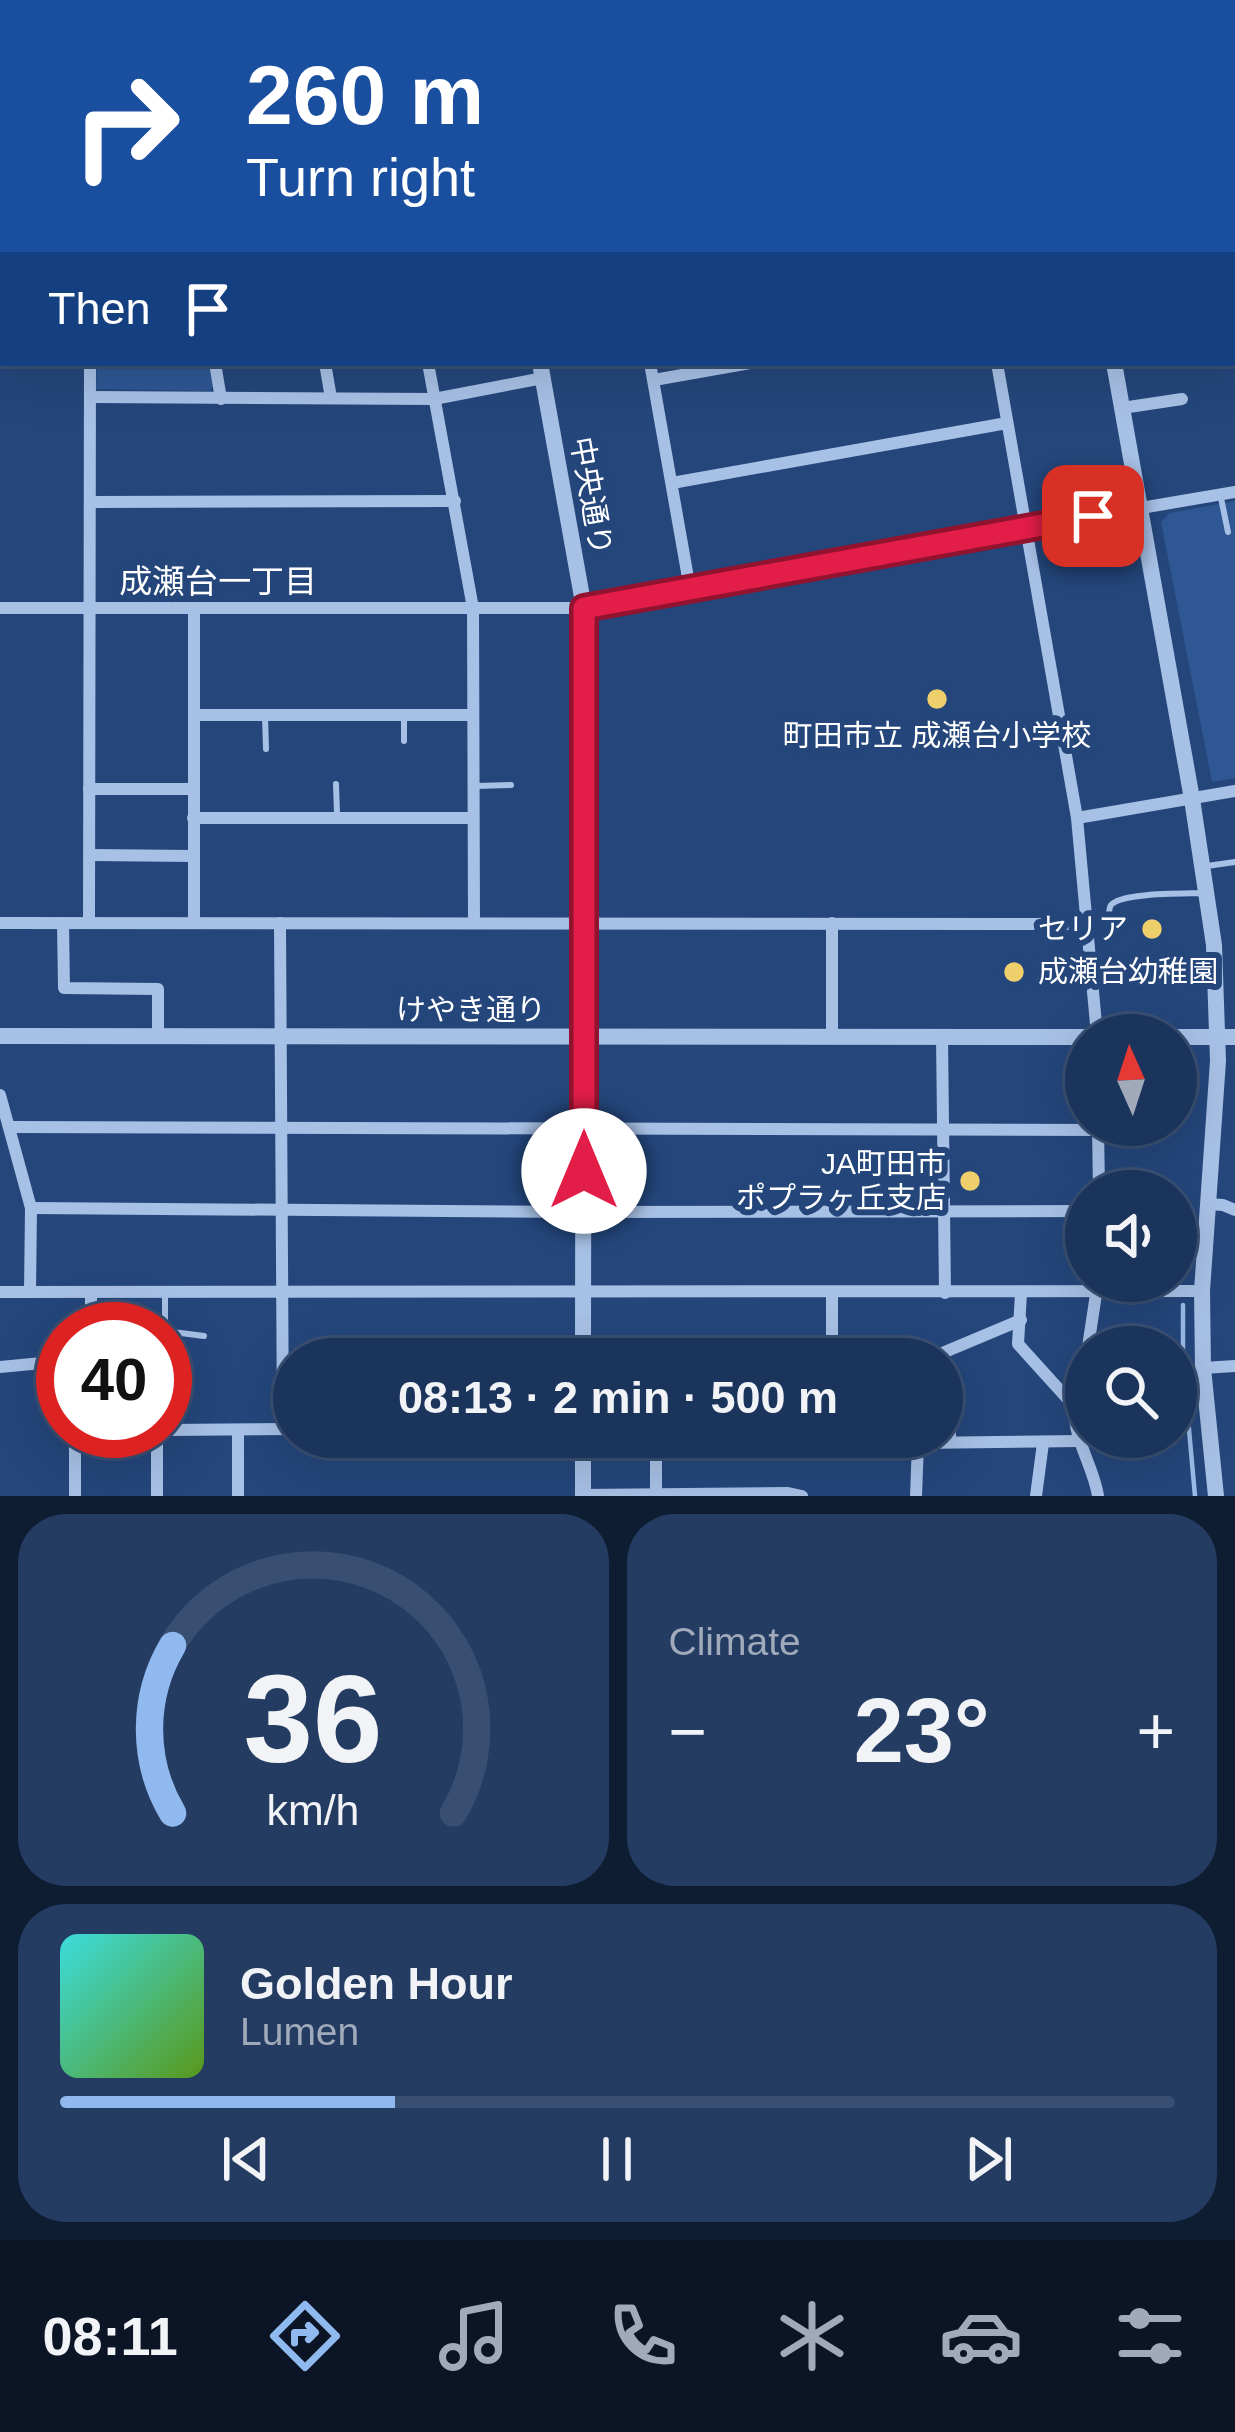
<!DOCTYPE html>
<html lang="en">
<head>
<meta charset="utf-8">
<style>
	body { margin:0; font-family:Arial,"Noto Sans JP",sans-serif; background:#243c62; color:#f1f3f6; height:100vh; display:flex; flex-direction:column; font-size:45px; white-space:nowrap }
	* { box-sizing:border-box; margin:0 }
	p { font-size:39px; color:#a0aabb }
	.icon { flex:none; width:66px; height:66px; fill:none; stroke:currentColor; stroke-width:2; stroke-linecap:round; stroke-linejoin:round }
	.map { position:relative; height:1496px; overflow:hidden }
	.details { display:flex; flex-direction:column; gap:18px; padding:18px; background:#0f1d33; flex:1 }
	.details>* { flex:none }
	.top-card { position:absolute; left:0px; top:0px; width:1236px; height:366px; box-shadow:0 12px 48px #0002,0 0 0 3px #394f72; background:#1a4fa0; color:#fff; overflow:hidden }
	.needle { width:78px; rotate:357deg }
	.fabs { position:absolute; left:1065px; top:1014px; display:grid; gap:24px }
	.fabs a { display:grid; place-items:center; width:132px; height:132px; border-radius:50%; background:#1b345c; box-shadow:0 12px 48px #0002,0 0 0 3px #394f72; font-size:60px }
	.speed { position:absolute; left:36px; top:1302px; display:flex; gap:24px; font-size:60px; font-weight:700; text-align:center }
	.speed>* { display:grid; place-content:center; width:156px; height:156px; border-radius:50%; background:#1b345c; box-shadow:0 12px 48px #0002,0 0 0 3px #394f72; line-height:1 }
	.speed .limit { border:18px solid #d22; background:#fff; color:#111 }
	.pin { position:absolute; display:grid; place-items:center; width:102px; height:102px; color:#fff; margin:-51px; border-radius:24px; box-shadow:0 6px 18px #0006 }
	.me { position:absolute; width:132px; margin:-66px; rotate:0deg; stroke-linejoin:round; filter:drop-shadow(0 0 9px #0008) }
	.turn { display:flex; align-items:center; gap:42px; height:252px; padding:0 48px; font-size:54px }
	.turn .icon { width:156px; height:156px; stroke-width:2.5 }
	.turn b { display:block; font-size:84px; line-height:102px }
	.then { display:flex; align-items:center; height:114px; padding:0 48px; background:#0003; gap:24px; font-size:45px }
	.big { font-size:90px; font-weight:800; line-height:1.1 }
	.details .tile { flex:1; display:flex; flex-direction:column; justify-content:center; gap:18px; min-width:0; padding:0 42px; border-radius:48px; background:#243c62 }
	.details .dial { align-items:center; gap:0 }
	.dial svg { height:312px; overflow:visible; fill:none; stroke:#394f72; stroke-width:7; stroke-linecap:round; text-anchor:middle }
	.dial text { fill:#f1f3f6; stroke:none }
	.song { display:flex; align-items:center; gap:36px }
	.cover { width:144px; height:144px; border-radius:18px; background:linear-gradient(135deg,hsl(180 70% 55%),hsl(90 70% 35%)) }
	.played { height:12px; border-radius:6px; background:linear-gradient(90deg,#90b9f0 30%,#394f72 30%) }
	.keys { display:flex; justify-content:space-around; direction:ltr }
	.heat { display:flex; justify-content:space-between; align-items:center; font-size:66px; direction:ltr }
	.details .tiles { flex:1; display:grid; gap:18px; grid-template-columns:1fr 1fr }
	.tile:last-child { grid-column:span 2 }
	.trip { position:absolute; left:273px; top:1338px; width:690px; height:120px; border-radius:60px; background:#1b345c; box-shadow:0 12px 48px #0002,0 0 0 3px #394f72; font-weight:800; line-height:120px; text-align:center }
	.tabs { display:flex; height:192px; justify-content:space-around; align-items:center; background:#0b1525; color:#a0aabb }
	.tabs .icon { width:84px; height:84px }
	.tabs .selected { color:#90b9f0 }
	.tabs b { font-size:54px; color:#f1f3f6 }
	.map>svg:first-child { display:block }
	.green { fill:#2e5793 }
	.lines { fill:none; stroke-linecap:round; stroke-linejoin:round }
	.stream { stroke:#9bbbe6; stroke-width:4.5 }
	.service { stroke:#a7c0e5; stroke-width:6 }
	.minor { stroke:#a7c0e5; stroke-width:12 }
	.tertiary { stroke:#a7c0e5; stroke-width:16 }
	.route-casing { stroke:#92132f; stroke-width:30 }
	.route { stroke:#e11d48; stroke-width:21 }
	.poi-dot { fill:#efcf6b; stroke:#24467b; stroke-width:4.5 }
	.labels { text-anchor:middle; stroke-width:12; stroke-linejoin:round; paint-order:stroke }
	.street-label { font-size:30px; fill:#fff; stroke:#24467b }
	.poi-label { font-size:30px; fill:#fff; stroke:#24467b; text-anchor:end }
	.neighbourhood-label { font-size:33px; fill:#fff; stroke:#24467b }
</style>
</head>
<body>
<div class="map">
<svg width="1235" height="1496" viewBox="0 0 1235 1496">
	<rect width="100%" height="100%" fill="#24467b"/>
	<g class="green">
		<polygon points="97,363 209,363 213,387 209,391 96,389"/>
		<polygon points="1235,501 1235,778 1212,782 1161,522 1170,513"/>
	</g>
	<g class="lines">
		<polyline class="stream" points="1183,1305 1183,1363 1195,1496"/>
		<g class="service">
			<polyline points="1221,498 1228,532"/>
			<polyline points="265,715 266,749"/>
			<polyline points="404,741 404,715"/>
			<polyline points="336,784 337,814"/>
			<polyline points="477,786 511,785"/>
			<polyline points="1207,866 1235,862"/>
			<path d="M 1109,925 C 1109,920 1108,909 1111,905 C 1121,892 1188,894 1205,893"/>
			<polyline points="165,1329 165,1292"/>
			<polyline points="165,1331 204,1336"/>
			<polyline points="952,1395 953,1439"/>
		</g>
		<g class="minor">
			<polyline points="166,0 166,3"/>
			<polyline points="260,0 260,3"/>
			<polyline points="932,0 932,3"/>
			<polyline points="1204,0 1205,3"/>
			<polyline points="115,3 117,0"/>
			<polyline points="603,3 619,0"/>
			<polyline points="0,86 3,84"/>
			<polyline points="1233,166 1235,175"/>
			<polyline points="0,295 3,293"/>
			<polyline points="215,363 221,399"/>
			<polyline points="325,363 331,398"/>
			<polyline points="428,363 473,608 474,922"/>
			<polyline points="650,363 690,589"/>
			<polyline points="997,363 1077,818 1097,1035"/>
			<polyline points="654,380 750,363"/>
			<polyline points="90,397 434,399 543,378"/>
			<polyline points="1122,408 1182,399"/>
			<polyline points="672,483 1007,423"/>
			<polyline points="91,502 455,501"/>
			<polyline points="1141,508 1235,492"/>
			<polyline points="0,608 584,608"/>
			<polyline points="194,715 473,715"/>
			<polyline points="89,789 193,789"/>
			<polyline points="193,818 473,818"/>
			<polyline points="1077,818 1235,791"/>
			<polyline points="90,855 193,856"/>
			<polyline points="89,921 90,363"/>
			<polyline points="194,922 194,610"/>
			<polyline points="0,923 1086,924"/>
			<polyline points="63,923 64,988 158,989 158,1036"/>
			<polyline points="280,923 283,1429"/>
			<polyline points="832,923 832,1037"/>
			<polyline points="942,1037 945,1293"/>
			<polyline points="0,1095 31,1208 30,1292"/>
			<polyline points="1098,1126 1099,1191"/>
			<polyline points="9,1127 1099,1130"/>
			<polyline points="1207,1204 1223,1205 1235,1210"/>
			<polyline points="31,1208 583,1212 1086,1211"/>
			<polyline points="0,1292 1202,1291"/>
			<polyline points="832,1293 832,1359"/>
			<polyline points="1021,1293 1018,1344 1075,1407"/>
			<polyline points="91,1329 91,1292"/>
			<polyline points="1088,1347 1098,1281"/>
			<path d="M 1086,1357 C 1083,1374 1076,1391 1075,1407 C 1072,1437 1094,1467 1098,1496"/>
			<polyline points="928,1359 1021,1320"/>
			<polyline points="0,1367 42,1363 63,1404"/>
			<polyline points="1203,1368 1235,1366"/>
			<polyline points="165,1430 294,1429"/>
			<polyline points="75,1431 75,1496"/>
			<polyline points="902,1437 918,1443 1082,1441"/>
			<polyline points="583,1495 788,1493 802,1496"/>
			<polyline points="656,1495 656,1437"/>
			<polyline points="157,1496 157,1431"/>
			<polyline points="238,1496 238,1430"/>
			<polyline points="916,1496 918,1443"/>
			<polyline points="1036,1496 1043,1443"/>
		</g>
		<g class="tertiary">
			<polyline points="474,0 475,3"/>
			<polyline points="1049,0 1049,3"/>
			<polyline points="282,3 287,0"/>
			<polyline points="0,181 3,179"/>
			<polyline points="540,363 584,608 583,1359"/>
			<polyline points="1114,363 1192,799 1214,945 1218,1061 1202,1291 1203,1368 1216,1496"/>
			<polyline points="584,608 1141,508"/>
			<polyline points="0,1036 1086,1037"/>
			<polyline points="1176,1037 1235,1037"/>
			<polyline points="583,1496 583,1437"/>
		</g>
	</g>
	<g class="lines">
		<defs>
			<polyline id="route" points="584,1171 584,608 1093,516"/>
		</defs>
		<use href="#route" class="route-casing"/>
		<use href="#route" class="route"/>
	</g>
	<g class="poi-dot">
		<circle cx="937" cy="699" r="12"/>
		<circle cx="1152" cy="929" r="12"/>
		<circle cx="1014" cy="972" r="12"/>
		<circle cx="970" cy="1181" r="12"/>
	</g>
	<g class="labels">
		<g class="street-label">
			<text transform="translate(591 496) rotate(80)" y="10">中央通り</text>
			<text x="471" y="1020">けやき通り</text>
		</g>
		<g class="poi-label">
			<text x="937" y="746" text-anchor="middle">町田市立 成瀬台小学校</text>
			<text x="1128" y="939">セリア</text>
			<text x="1038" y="982" text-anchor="start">成瀬台幼稚園</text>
			<text x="946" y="1174">JA町田市<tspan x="946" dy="34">ポプラヶ丘支店</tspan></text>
		</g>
		<g class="neighbourhood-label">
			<text x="218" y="593">成瀬台一丁目</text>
		</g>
	</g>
</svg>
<div class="fabs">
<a><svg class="needle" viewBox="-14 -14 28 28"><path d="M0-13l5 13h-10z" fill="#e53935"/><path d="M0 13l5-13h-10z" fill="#a0aabb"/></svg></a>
<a><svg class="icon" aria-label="sound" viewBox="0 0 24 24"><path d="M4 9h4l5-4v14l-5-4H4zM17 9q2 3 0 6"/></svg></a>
<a><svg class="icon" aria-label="search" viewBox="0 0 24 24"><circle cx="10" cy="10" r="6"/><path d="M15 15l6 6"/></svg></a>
</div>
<div class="speed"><div class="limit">40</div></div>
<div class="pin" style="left:1093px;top:516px;background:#d93025"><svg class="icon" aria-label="arrive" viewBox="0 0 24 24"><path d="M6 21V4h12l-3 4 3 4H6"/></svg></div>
<svg class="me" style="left:584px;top:1171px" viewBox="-20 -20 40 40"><circle r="19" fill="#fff"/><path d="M0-13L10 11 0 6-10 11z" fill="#e11d48"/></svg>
<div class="trip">08:13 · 2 min · 500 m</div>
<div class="top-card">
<div class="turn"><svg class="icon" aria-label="right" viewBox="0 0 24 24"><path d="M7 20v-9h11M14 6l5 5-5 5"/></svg><div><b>260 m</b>Turn right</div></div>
<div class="then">Then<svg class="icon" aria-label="arrive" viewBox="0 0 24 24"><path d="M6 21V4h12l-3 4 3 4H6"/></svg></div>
</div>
</div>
<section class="details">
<div class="tiles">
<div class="tile dial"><svg viewBox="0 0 100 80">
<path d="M14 69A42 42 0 1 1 86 69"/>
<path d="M14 69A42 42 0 0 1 14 26" stroke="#90b9f0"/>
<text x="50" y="56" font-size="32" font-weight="700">36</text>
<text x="50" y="72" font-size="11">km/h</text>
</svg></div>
<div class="tile"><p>Climate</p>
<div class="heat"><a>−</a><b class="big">23°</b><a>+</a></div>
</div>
<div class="tile">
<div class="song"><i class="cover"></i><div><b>Golden Hour</b><p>Lumen</p></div></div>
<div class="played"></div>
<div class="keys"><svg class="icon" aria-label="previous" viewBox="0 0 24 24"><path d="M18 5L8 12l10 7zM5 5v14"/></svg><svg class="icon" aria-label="pause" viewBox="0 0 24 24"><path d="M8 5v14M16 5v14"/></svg><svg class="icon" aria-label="next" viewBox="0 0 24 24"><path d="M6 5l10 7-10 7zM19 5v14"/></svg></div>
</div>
</div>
</section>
<nav class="tabs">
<b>08:11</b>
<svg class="icon selected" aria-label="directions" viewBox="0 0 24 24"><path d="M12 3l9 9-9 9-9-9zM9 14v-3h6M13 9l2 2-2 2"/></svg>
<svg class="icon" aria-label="music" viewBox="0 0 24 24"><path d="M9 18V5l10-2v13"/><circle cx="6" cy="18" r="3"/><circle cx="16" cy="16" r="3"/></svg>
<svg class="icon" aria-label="phone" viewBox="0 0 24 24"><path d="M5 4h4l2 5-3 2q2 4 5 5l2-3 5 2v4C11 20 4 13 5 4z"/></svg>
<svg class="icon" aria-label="climate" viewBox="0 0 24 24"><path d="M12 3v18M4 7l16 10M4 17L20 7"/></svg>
<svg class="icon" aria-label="car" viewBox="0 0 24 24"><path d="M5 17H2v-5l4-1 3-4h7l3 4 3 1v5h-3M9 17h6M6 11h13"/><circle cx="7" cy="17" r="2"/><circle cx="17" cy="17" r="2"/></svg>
<svg class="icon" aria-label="filters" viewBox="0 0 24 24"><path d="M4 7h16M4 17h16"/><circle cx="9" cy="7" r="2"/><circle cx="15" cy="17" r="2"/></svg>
</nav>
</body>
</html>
